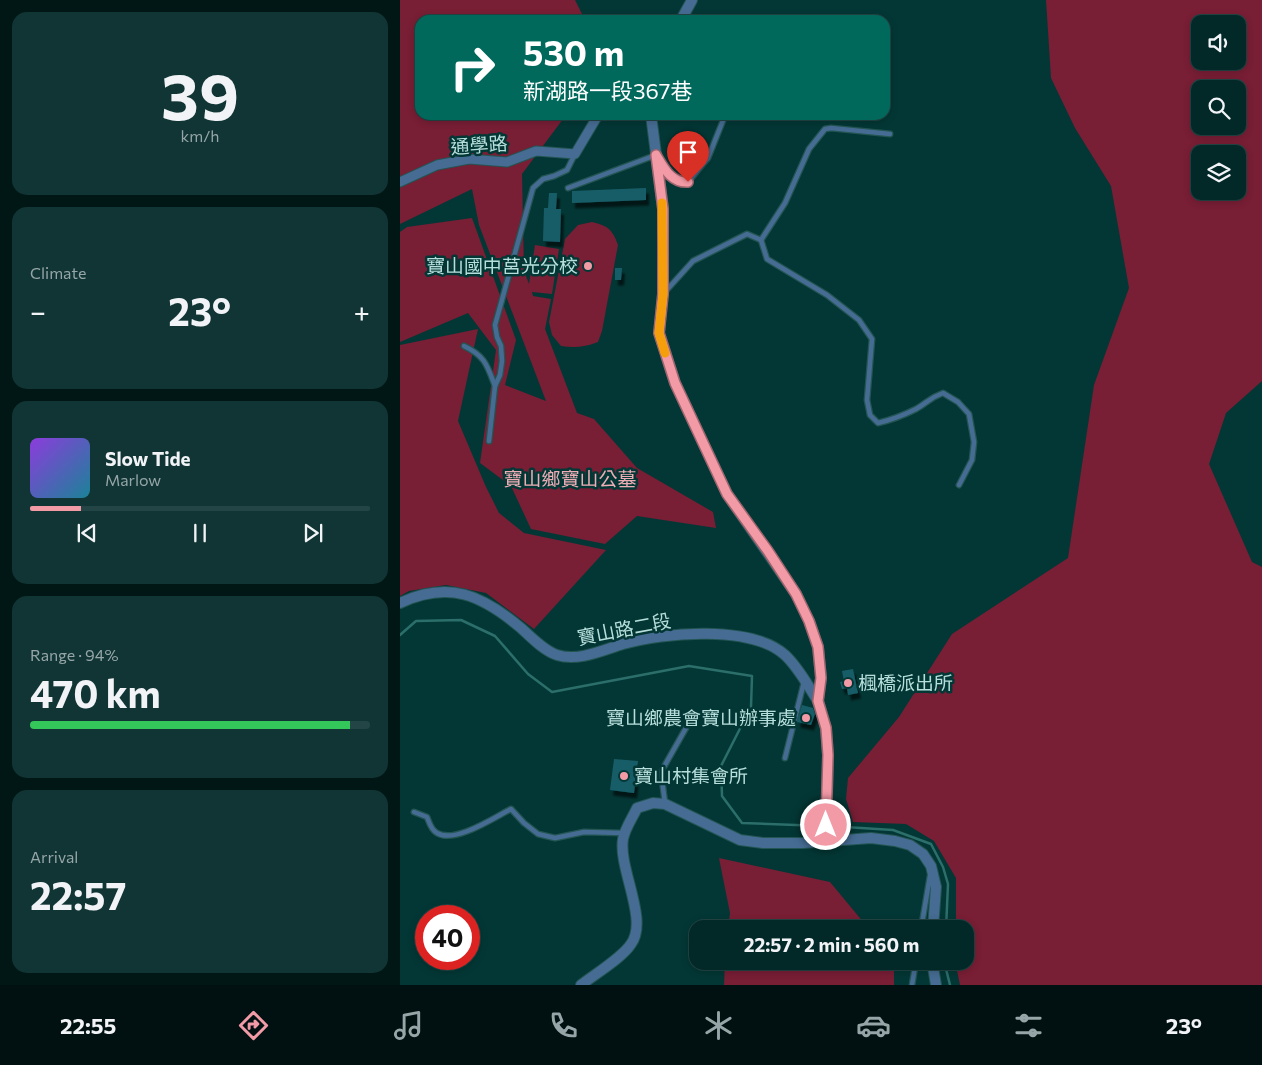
<!DOCTYPE html>
<html lang="en">
<head>
<meta charset="utf-8">
<style>
	body { margin:0; font-family:Commissioner,"Noto Sans TC",sans-serif; background:#103534; color:#f1f3f6; height:100vh; display:flex; flex-direction:column; font-size:19px; white-space:nowrap }
	* { box-sizing:border-box; margin:0 }
	p { font-size:16px; color:#96a6a8 }
	.icon { flex:none; width:28px; height:28px; fill:none; stroke:currentColor; stroke-width:2; stroke-linecap:round; stroke-linejoin:round }
	.map { position:relative; flex:1; overflow:hidden }
	.sheet { display:flex; flex-direction:column; gap:12px; padding:12px; background:#011716; width:400px }
	.sheet>* { flex:none }
	.hud { position:absolute; left:15px; top:15px; width:475px; height:105px; border-radius:15px; box-shadow:0 2px 8px #0003,0 0 0 1px #234545; background:#00695c; color:#fff; overflow:hidden }
	.controls { position:absolute; left:791px; top:15px; display:grid; gap:10px }
	.controls a { display:grid; place-items:center; width:55px; height:55px; border-radius:10px; background:#022928; box-shadow:0 2px 8px #0003,0 0 0 1px #234545; font-size:25px }
	.speed { position:absolute; left:15px; top:905px; display:flex; gap:10px; font-size:25px; font-weight:700; text-align:center }
	.speed>* { display:grid; place-content:center; width:65px; height:65px; border-radius:50%; background:#022928; box-shadow:0 2px 8px #0003,0 0 0 1px #234545; line-height:1 }
	.speed .limit { border:8px solid #d22; background:#fff; color:#111 }
	.pin { position:absolute; display:grid; place-items:center; width:42px; height:42px; color:#fff; margin:-51px -21px; border-radius:50% 50% 50% 0; rotate:-45deg; box-shadow:0 0 5px #0007 }
	.pin .icon { rotate:45deg }
	.me { position:absolute; width:55px; margin:-28px; rotate:0deg; stroke-linejoin:round; filter:drop-shadow(0 0 4px #0008) }
	.turn { display:flex; align-items:center; gap:18px; height:105px; padding:0 25px; font-size:22px }
	.turn .icon { width:65px; height:65px; stroke-width:2.5 }
	.turn b { display:block; font-size:35px; line-height:42px }
	.big { font-size:38px; font-weight:700; line-height:1.1 }
	.sheet .card { flex:1; display:flex; flex-direction:column; justify-content:center; gap:8px; min-width:0; padding:0 18px; border-radius:15px; background:#103534 }
	.sheet .dial { align-items:center; gap:0 }
	.dial b { font-size:65px; line-height:1 }
	.song { display:flex; align-items:center; gap:15px }
	.cover { width:60px; height:60px; border-radius:8px; background:linear-gradient(135deg,hsl(270 70% 55%),hsl(190 70% 35%)) }
	.played { height:5px; border-radius:2px; background:linear-gradient(90deg,#f39aa7 15%,#234545 15%) }
	.keys { display:flex; justify-content:space-around; direction:ltr }
	.heat { display:flex; justify-content:space-between; align-items:center; font-size:28px; direction:ltr }
	.charge { height:8px; border-radius:4px; background:linear-gradient(90deg,#34c759 94%,#234545 0) }
	.trip { position:absolute; left:289px; top:920px; width:285px; height:50px; border-radius:15px; background:#022928; box-shadow:0 2px 8px #0003,0 0 0 1px #234545; font-weight:700; line-height:50px; text-align:center }
	.dock { display:flex; height:80px; justify-content:space-around; align-items:center; background:#011010; color:#96a6a8 }
	.dock .icon { width:35px; height:35px }
	.dock .active { color:#f39aa7 }
	.dock b { font-size:22px; color:#f1f3f6 }
	main { display:flex; flex:1; min-height:0 }
	.map>svg:first-child { display:block }
	.green { fill:#781e35; fill-rule:evenodd }
	.lines { fill:none; stroke-linecap:round; stroke-linejoin:round }
	.stream { stroke:#2b6e6a; stroke-width:2.5 }
	.building { fill:#195d68; filter:url(#shadow) }
	.service-casing { stroke:#235553; stroke-width:7 }
	.minor-casing { stroke:#235553; stroke-width:11 }
	.tertiary-casing { stroke:#235553; stroke-width:12 }
	.service { stroke:#466c93; stroke-width:4.5 }
	.minor { stroke:#466c93; stroke-width:9 }
	.tertiary { stroke:#466c93; stroke-width:10 }
	.route-casing { stroke:#9e646d; stroke-width:12 }
	.route { stroke:#f39aa7; stroke-width:9 }
	.slow { stroke:#f59e0b; stroke-width:9 }
	.poi-dot { fill:#f39aa7; stroke:#033735; stroke-width:2 }
	.labels { text-anchor:middle; stroke-width:5; stroke-linejoin:round; paint-order:stroke }
	.street-label { font-size:19px; fill:#b6dedb; stroke:#033735 }
	.poi-label { font-size:19px; fill:#b6dedb; stroke:#033735; text-anchor:end }
	.park-label { font-size:19px; fill:#efadb5; stroke:#033735 }
</style>
</head>
<body>
<main>
<section class="sheet">
<div class="card dial"><b>39</b><p>km/h</p></div>
<div class="card"><p>Climate</p>
<div class="heat"><a>−</a><b class="big">23°</b><a>+</a></div>
</div>
<div class="card">
<div class="song"><i class="cover"></i><div><b>Slow Tide</b><p>Marlow</p></div></div>
<div class="played"></div>
<div class="keys"><svg class="icon" aria-label="previous" viewBox="0 0 24 24"><path d="M18 5L8 12l10 7zM5 5v14"/></svg><svg class="icon" aria-label="pause" viewBox="0 0 24 24"><path d="M8 5v14M16 5v14"/></svg><svg class="icon" aria-label="next" viewBox="0 0 24 24"><path d="M6 5l10 7-10 7zM19 5v14"/></svg></div>
</div>
<div class="card"><p>Range · 94%</p><b class="big">470 km</b><div class="charge"></div></div>
<div class="card"><p>Arrival</p><b class="big">22:57</b></div>
</section>
<div class="map">
<svg width="862" height="985" viewBox="0 0 862 985">
	<defs>
		<filter id="shadow"><feDropShadow dx="3" dy="5.5" stdDeviation="1" flood-color="#0009"/></filter>
	</defs>
	<rect width="100%" height="100%" fill="#033735"/>
	<g class="green">
		<polygon points="0,0 175,0 185,20 20,20 20,115 166,115 122,174 124,271 129,284 135,245 159,249 152,294 132,292 133,296 151,299 145,329 177,413 194,419 237,468 313,512 316,528 237,516 205,544 131,529 111,486 80,463 96,350 68,313 0,342 0,232 7,227 72,218 116,340 105,385 146,401 79,225 72,189 0,224"/>
		<path d="M 646,0 L 862,0 L 862,381 L 826,413 L 809,464 L 852,562 L 862,567 L 862,985 L 560,985 L 555,961 L 565,961 L 565,929 L 556,929 L 556,878 L 534,841 L 506,824 L 453,822 L 446,799 L 448,778 L 499,717 L 552,634 L 668,558 L 694,385 L 729,288 L 711,186 L 675,128 L 651,78 ZM 800,24 L 838,24 L 838,61 L 800,61 ZM 800,89 L 838,89 L 838,126 L 800,126 ZM 800,154 L 838,154 L 838,191 L 800,191 Z"/>
		<path d="M 192,222 C 208,226 212,229 218,245 L 202,331 L 198,342 C 185,347 175,348 161,346 L 152,335 L 149,322 L 165,239 L 178,225 Z"/>
		<polygon points="78,329 58,421 86,487 99,513 124,533 206,550 134,629 86,593 46,585 9,591 0,596 0,345"/>
		<polygon points="319,858 430,882 469,929 328,929 330,913"/>
		<polygon points="325,961 494,961 494,985 324,985"/>
	</g>
	<g class="lines">
		<g class="stream">
			<polyline points="0,635 16,621 61,620 95,636 128,674 152,692 289,666 352,676 351,707 321,766 322,796 342,823 423,826"/>
			<polyline points="429,826 493,830 531,844 543,867 548,884 546,929"/>
			<polyline points="544,961 550,985"/>
		</g>
	</g>
	<g class="building">
		<polygon points="246,188 246,200 172,203 172,191"/>
		<polygon points="149,193 157,193 156,209 161,209 160,242 143,241 144,208 148,208"/>
		<polygon points="215,268 222,268 221,280 215,280"/>
		<polygon points="453,669 458,693 448,695 447,688 442,689 440,682 444,681 442,671"/>
		<polygon points="402,705 413,708 415,714 411,725 397,722"/>
		<polygon points="214,759 238,761 234,793 210,790"/>
	</g>
	<g class="lines">
		<defs>
			<g id="service">
				<path d="M 168,188 L 256,155 C 264,168 271,183 288,182 L 308,158 L 324,118"/>
				<polyline points="361,240 385,203 409,149 425,129 431,128 490,134"/>
				<path d="M 264,293 L 293,261 L 347,234 L 361,240 L 367,259 L 427,295 L 459,320 L 472,339 L 467,400 L 470,415 L 478,423 C 491,420 504,415 516,409 C 527,403 529,398 543,393 L 558,402 L 569,414 L 574,442 L 572,460 L 559,485"/>
				<path d="M 64,346 C 85,356 87,365 95,386"/>
				<polyline points="89,441 95,386 100,375 102,361 101,346 97,337 95,325 133,188 143,179 154,176 167,170 175,154"/>
				<polyline points="385,758 404,682"/>
				<polyline points="265,803 261,772 286,728"/>
				<path d="M 14,812 L 27,817 C 29,822 31,830 37,833 C 55,844 95,817 111,809 L 124,823 L 138,834 L 155,838 L 184,832 L 223,833"/>
				<polyline points="521,929 530,876"/>
				<polyline points="512,985 516,961"/>
			</g>
			<polyline id="minor" points="0,182 37,165 69,159 107,162 136,151 175,154 197,117 201,115"/>
			<g id="tertiary">
				<polyline points="281,20 292,0"/>
				<polyline points="251,115 263,209 263,294 259,333 275,383 327,494 396,594 409,621 418,647 421,678 418,701 426,728 428,755 426,842"/>
				<path d="M 0,603 C 49,580 82,595 121,628 C 131,637 144,651 157,655 C 178,662 203,650 223,644 C 264,632 352,625 385,655 C 399,668 408,686 418,701"/>
				<polyline points="532,961 536,985"/>
				<path d="M 181,985 C 195,974 222,958 231,944 C 249,920 218,868 223,839 C 225,828 233,817 237,808 L 253,803 L 265,804 L 340,840 L 363,843 L 403,843 L 471,838 L 495,841 L 510,845 L 523,854 L 531,866 L 536,887 L 533,929"/>
			</g>
		</defs>
		<use href="#service" class="service-casing"/>
		<use href="#minor" class="minor-casing"/>
		<use href="#tertiary" class="tertiary-casing"/>
		<use href="#service" class="service"/>
		<use href="#minor" class="minor"/>
		<use href="#tertiary" class="tertiary"/>
	</g>
	<g class="lines">
		<defs>
			<path id="route" d="M 288,182 C 271,183 264,168 256,155 L 263,209 L 263,294 L 259,333 L 275,383 L 327,494 L 368,551 L 396,594 L 409,621 L 418,647 L 421,678 L 418,701 L 426,728 L 428,755 L 426,825"/>
		</defs>
		<use href="#route" class="route-casing"/>
		<use href="#route" class="route"/>
		<polyline class="slow" points="262,203 263,294 259,333 265,353"/>
	</g>
	<g class="poi-dot">
		<circle cx="188" cy="266" r="5"/>
		<circle cx="448" cy="683" r="5"/>
		<circle cx="406" cy="718" r="5"/>
		<circle cx="224" cy="776" r="5"/>
	</g>
	<g class="labels">
		<g class="street-label">
			<text transform="translate(79 145) rotate(-4)" y="7">通學路</text>
			<text transform="translate(224 629) rotate(-11)" y="7">寶山路二段</text>
		</g>
		<g class="poi-label">
			<text x="178" y="273">寶山國中莒光分校</text>
			<text x="458" y="690" text-anchor="start">楓橋派出所</text>
			<text x="396" y="725">寶山鄉農會寶山辦事處</text>
			<text x="234" y="783" text-anchor="start">寶山村集會所</text>
		</g>
		<g class="park-label">
			<text x="170" y="486">寶山鄉寶山公墓</text>
		</g>
	</g>
</svg>
<div class="controls">
<a><svg class="icon" aria-label="sound" viewBox="0 0 24 24"><path d="M4 9h4l5-4v14l-5-4H4zM17 9q2 3 0 6"/></svg></a>
<a><svg class="icon" aria-label="search" viewBox="0 0 24 24"><circle cx="10" cy="10" r="6"/><path d="M15 15l6 6"/></svg></a>
<a><svg class="icon" aria-label="layers" viewBox="0 0 24 24"><path d="M12 4l9 5-9 5-9-5zM3 14l9 5 9-5"/></svg></a>
</div>
<div class="speed"><div class="limit">40</div></div>
<div class="pin" style="left:288px;top:182px;background:#d93025"><svg class="icon" aria-label="arrive" viewBox="0 0 24 24"><path d="M6 21V4h12l-3 4 3 4H6"/></svg></div>
<svg class="me" style="left:426px;top:825px" viewBox="-20 -20 40 40"><circle r="17" fill="#f39aa7" stroke="#fff" stroke-width="3"/><path d="M0-11L8 9 0 5-8 9z" fill="#fff"/></svg>
<div class="trip">22:57 · 2 min · 560 m</div>
<div class="hud">
<div class="turn"><svg class="icon" aria-label="right" viewBox="0 0 24 24"><path d="M7 20v-9h11M14 6l5 5-5 5"/></svg><div><b>530 m</b>新湖路一段367巷</div></div>
</div>
</div>
</main>
<nav class="dock">
<b>22:55</b>
<svg class="icon active" aria-label="directions" viewBox="0 0 24 24"><path d="M12 3l9 9-9 9-9-9zM9 14v-3h6M13 9l2 2-2 2"/></svg>
<svg class="icon" aria-label="music" viewBox="0 0 24 24"><path d="M9 18V5l10-2v13"/><circle cx="6" cy="18" r="3"/><circle cx="16" cy="16" r="3"/></svg>
<svg class="icon" aria-label="phone" viewBox="0 0 24 24"><path d="M5 4h4l2 5-3 2q2 4 5 5l2-3 5 2v4C11 20 4 13 5 4z"/></svg>
<svg class="icon" aria-label="climate" viewBox="0 0 24 24"><path d="M12 3v18M4 7l16 10M4 17L20 7"/></svg>
<svg class="icon" aria-label="car" viewBox="0 0 24 24"><path d="M5 17H2v-5l4-1 3-4h7l3 4 3 1v5h-3M9 17h6M6 11h13"/><circle cx="7" cy="17" r="2"/><circle cx="17" cy="17" r="2"/></svg>
<svg class="icon" aria-label="filters" viewBox="0 0 24 24"><path d="M4 7h16M4 17h16"/><circle cx="9" cy="7" r="2"/><circle cx="15" cy="17" r="2"/></svg>
<b>23°</b>
</nav>
</body>
</html>
